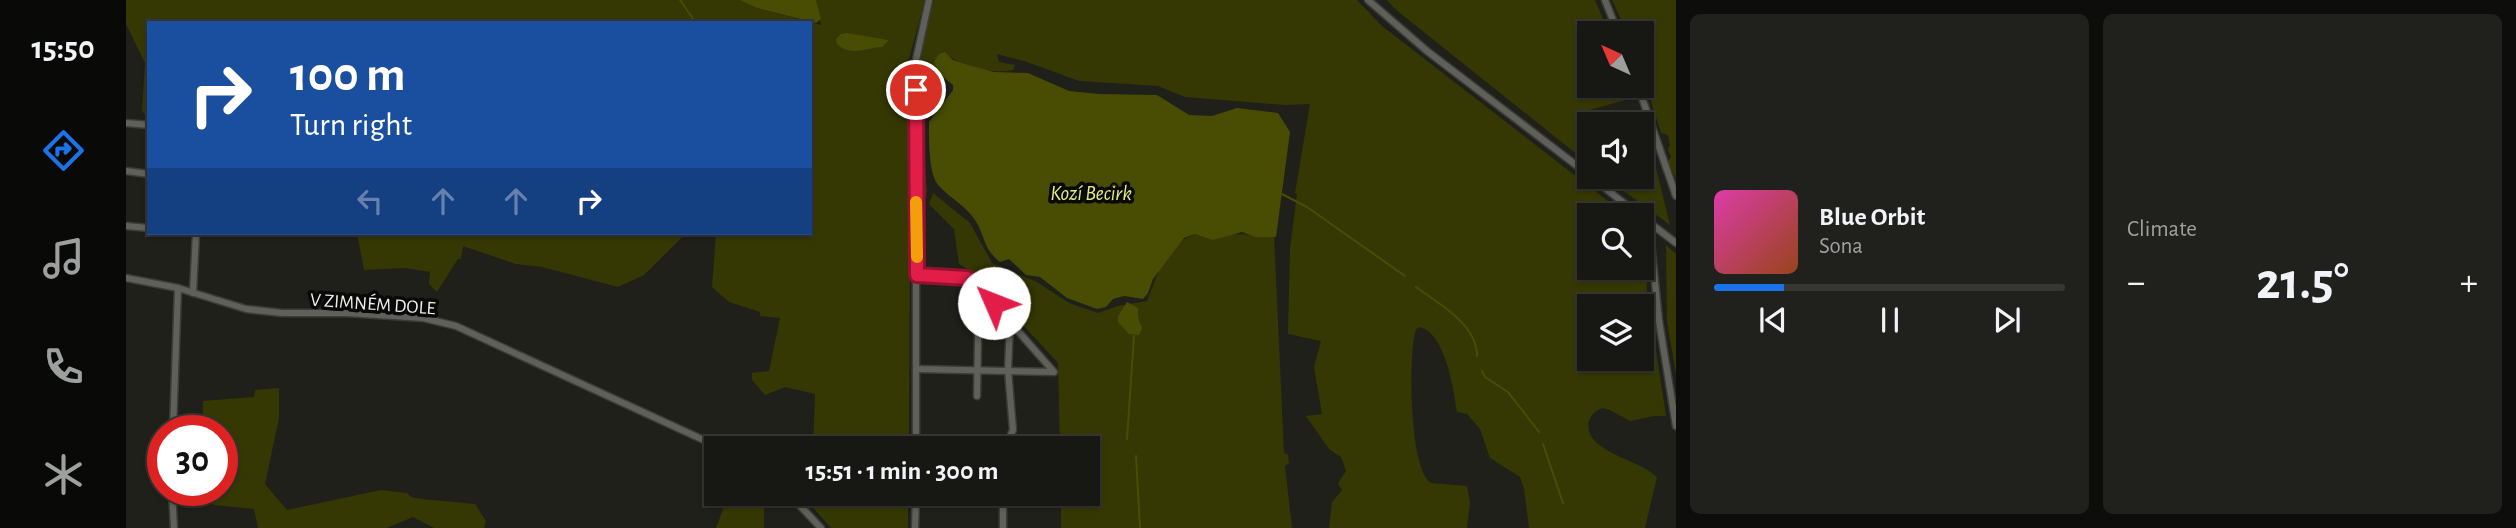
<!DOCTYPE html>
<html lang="en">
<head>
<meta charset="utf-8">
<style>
	body { margin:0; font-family:"Alegreya Sans",sans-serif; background:#20211d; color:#f1f3f6; height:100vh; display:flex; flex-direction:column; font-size:26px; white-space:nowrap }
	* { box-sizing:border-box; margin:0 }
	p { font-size:23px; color:#9ea0a0 }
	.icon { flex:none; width:38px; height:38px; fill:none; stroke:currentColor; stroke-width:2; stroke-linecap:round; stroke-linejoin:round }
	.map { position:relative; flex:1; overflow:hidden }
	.drawer { display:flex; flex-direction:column; gap:14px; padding:14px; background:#0d0d0b; width:840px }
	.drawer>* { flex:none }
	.guide { position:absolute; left:21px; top:21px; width:665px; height:214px; border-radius:0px; box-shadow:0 2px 5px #0004,0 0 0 2px #363734; background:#1a4fa0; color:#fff; overflow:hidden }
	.needle { width:46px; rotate:316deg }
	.buttons { position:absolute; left:1451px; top:21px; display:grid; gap:14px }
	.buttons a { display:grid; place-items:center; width:77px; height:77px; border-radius:0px; background:#171814; box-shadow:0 2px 5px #0004,0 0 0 2px #363734; font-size:35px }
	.speed { position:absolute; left:21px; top:415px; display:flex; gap:14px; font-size:35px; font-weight:700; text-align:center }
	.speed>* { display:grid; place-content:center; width:91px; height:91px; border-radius:50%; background:#171814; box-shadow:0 2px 5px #0004,0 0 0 2px #363734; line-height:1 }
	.speed .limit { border:10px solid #d22; background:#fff; color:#111 }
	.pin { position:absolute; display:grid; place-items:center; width:60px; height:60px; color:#fff; margin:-30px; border:4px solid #fff; border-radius:50%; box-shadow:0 2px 7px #0007 }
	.me { position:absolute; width:77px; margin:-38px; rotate:314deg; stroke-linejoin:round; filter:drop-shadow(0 0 5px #0008) }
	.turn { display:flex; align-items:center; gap:24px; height:147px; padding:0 28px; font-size:32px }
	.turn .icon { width:91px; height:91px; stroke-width:2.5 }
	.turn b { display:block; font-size:49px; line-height:60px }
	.lanes { display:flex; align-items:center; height:66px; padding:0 28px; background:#0003; justify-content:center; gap:35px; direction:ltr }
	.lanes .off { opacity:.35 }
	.big { font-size:52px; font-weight:700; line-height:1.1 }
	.drawer .card { flex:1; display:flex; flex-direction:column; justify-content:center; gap:10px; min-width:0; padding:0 24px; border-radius:10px; background:#20211d }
	.song { display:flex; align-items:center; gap:21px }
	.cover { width:84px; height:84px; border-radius:10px; background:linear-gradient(135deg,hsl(320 70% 55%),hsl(20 70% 35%)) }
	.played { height:7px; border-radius:4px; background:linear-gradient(90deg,#1a73e8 20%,#363734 20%) }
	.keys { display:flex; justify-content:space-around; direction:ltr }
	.heat { display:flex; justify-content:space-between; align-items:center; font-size:38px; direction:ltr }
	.drawer .tiles { flex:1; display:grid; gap:14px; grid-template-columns:repeat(2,1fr) }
	.trip { position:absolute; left:578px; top:436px; width:396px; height:70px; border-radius:0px; background:#171814; box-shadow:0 2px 5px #0004,0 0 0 2px #363734; font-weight:700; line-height:70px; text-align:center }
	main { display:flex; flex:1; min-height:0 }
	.tabs { display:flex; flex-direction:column; width:126px; justify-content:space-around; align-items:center; background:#090a08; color:#9ea0a0 }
	.tabs .icon { width:49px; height:49px }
	.tabs .on { color:#1a73e8 }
	.tabs b { font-size:32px; color:#f1f3f6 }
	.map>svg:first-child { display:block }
	.green { fill:#353803; fill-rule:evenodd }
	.water { fill:#494d03 }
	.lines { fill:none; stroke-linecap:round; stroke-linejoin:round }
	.stream { stroke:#494d03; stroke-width:2 }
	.minor-casing { stroke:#3c3c38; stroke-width:9 }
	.minor { stroke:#5f6059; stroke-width:6 }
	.route-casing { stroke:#92132f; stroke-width:18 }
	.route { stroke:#e11d48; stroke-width:12 }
	.slow { stroke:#f59e0b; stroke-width:12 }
	.labels { text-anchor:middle; stroke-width:7; stroke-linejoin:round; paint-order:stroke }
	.street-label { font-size:19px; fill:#efefeb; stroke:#090907 }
	.water-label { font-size:21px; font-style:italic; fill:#e5ee7a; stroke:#090907 }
</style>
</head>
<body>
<main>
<nav class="tabs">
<b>15:50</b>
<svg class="icon on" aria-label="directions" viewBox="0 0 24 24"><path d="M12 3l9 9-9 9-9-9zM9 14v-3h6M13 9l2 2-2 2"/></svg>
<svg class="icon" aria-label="music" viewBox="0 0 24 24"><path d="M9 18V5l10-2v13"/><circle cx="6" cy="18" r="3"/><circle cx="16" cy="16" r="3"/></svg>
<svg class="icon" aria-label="phone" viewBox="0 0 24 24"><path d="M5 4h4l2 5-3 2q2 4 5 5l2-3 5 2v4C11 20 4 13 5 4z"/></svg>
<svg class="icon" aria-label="climate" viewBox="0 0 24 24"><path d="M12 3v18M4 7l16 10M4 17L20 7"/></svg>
</nav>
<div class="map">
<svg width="1550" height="528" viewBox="0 0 1550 528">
	<rect width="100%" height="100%" fill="#1f201a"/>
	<g class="green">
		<polygon points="0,0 613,0 631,8 695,25 690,0 799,0 780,70 796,116 801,193 784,237 783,448 687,448 689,394 659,387 639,395 626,380 626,373 643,371 654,318 634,316 634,312 603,302 586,287 590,233 684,233 684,23 23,23 23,119 16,111 19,63 0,24"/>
		<path d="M 808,0 L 1231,0 L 1256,26 L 1500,215 L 1463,215 L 1463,268 L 1516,268 L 1516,228 L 1519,231 L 1521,291 L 1540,416 L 1528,416 L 1504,421 L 1484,410 L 1476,408 C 1459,415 1458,432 1472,444 C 1489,458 1514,462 1531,477 L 1519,528 L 1403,528 L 1398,488 L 1394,477 L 1364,458 L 1354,429 L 1341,414 L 1331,412 C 1328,390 1319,333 1294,327 L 1290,329 C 1282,353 1283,470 1305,483 L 1341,486 L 1344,502 L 1341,528 L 1203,528 L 1206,502 L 1216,490 L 1212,483 L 1220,471 L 1215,457 L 1203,449 L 1180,416 L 1196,414 L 1188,367 L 1195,341 L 1162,334 L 1164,248 L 1171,194 L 1169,193 L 1184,104 L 1160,105 L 1059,97 L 1032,86 L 953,81 L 901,62 L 871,54 L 873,62 L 889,65 L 887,70 C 865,74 836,68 818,52 L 808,62 L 812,73 L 802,70 L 792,58 ZM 1463,306 L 1516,306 L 1516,359 L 1463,359 Z"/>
		<polygon points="1261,0 1469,0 1483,33 1463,33 1463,86 1505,86 1510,97 1460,111 1465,124 1463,124 1463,164 1269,9"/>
		<polygon points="1486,0 1550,0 1550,179 1542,161 1545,157 1542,149 1544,145 1542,135 1535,133 1516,73 1516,33 1501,33"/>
		<polygon points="1529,164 1544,225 1479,177 1516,177 1516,168"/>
		<polygon points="807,193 844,223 866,263 911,282 943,303 972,313 992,306 1021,301 1037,260 1054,241 1072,233 1148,235 1158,453 1162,455 1163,463 1159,466 1166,528 935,528 935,494 961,494 961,448 934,448 932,363 850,274 833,264 828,229 803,204"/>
		<polygon points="231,233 560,233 518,275 492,287 416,267 390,264 337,246 335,259 332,259 311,292 303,284 304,272 279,268 238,270"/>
		<polygon points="1540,245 1550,254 1550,374 1541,321"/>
		<polygon points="153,388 153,418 139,484 161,510 255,490 281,493 285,497 295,499 349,504 360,521 358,528 308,528 287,517 261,528 132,528 128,509 87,505 86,490 96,490 96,430 77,430 77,401 128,397 129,390"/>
		<polygon points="612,494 638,494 638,528 590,528 601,499"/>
		<polygon points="686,494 782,494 782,528 705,528 685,505"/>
	</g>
	<g class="water">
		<polygon points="613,0 690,0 695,19 690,23 631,8"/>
		<path d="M 721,33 L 762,40 L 762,41 L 756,47 C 739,48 725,57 711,44 L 710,39 L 715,34 Z"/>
		<path d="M 819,52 L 827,60 L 842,65 L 868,72 L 902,73 L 943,91 L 973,94 L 1031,95 L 1063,115 L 1086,116 L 1111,108 L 1152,113 L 1164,132 L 1150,237 L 1130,237 L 1116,232 L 1087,240 L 1069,234 L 1058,238 L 1027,279 L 1022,293 L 1017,299 L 998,296 L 987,299 L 980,307 L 971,309 L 941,298 L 914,277 L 900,275 L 883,259 L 874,262 C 856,247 860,237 849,220 C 840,206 824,198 813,186 C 802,174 803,138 803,122 L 827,90 L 827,85 L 812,73 L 808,62 L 813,54 Z"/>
		<polygon points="1001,302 1012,308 1012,317 1016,328 1013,335 1003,334 992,322 992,316"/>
	</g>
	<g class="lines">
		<g class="stream">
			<polyline points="554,0 570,23"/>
			<polyline points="1156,194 1181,207 1279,276"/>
			<path d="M 1290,287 C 1313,304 1351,324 1351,356"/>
			<polyline points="1356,371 1359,377 1382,392 1413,432"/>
			<polyline points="1001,439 1008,336"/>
			<polyline points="1417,444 1437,503"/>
			<polyline points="1010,456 1014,528"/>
		</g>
		<defs>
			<g id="minor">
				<polyline points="1242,0 1301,51 1463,175"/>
				<polyline points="1479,0 1492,33"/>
				<polyline points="1512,86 1550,196"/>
				<polyline points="0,123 23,125"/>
				<polyline points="0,171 23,174"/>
				<polyline points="1465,177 1513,215"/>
				<polyline points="1516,217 1550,243"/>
				<polyline points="1523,223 1533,321 1550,426"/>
				<polyline points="0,226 23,228"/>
				<polyline points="791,274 841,278 853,284 884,322 882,370 887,430 879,448"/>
				<polyline points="0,278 52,288 120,309 156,313 221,313 297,318 330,326 595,448"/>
				<polyline points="67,293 70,233"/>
				<polyline points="790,369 928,372 884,322"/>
				<polyline points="851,396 853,284"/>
				<polyline points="47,430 52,288"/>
				<polyline points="790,448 790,60 803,0"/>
				<polyline points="46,490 48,528"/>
				<polyline points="663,494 695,528"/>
				<polyline points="877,494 877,528"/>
				<polyline points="789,528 790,494"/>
			</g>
		</defs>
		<use href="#minor" class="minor-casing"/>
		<use href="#minor" class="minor"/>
	</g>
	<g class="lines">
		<defs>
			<polyline id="route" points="790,90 791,275 841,278 853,284 868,303"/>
		</defs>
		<use href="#route" class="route-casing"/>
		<use href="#route" class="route"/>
		<polyline class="slow" points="790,202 791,257"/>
	</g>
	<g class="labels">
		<g class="street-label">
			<text transform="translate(247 303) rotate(4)" y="7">V ZIMNÉM DOLE</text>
		</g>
		<g class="water-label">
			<text x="965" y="200">Kozí Becirk</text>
		</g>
	</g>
</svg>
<div class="buttons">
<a><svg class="needle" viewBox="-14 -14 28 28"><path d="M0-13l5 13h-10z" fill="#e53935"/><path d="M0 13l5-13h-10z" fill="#9ea0a0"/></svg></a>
<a><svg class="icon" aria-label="sound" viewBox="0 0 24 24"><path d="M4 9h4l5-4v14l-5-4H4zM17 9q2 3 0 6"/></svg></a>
<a><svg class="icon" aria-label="search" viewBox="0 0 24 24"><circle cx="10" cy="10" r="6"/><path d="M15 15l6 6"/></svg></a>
<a><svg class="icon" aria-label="layers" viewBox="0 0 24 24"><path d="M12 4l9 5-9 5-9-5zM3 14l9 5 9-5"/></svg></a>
</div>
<div class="speed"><div class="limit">30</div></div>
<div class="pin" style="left:790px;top:90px;background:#d93025"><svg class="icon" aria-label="arrive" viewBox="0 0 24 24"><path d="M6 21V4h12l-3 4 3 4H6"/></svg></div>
<svg class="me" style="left:868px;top:303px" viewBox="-20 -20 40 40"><circle r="19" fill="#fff"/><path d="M0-13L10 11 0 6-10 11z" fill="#e11d48"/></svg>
<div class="trip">15:51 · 1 min · 300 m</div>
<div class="guide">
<div class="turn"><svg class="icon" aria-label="right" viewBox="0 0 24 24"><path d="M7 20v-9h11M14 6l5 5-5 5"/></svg><div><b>100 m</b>Turn right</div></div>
<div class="lanes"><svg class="icon off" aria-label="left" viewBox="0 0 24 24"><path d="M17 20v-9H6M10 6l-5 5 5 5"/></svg><svg class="icon off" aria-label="ahead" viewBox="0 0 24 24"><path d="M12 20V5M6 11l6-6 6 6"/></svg><svg class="icon off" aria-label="ahead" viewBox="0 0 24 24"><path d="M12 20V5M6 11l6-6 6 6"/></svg><svg class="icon" aria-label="right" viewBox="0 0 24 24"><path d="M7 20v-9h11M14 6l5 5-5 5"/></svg></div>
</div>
</div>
<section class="drawer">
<div class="tiles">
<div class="card">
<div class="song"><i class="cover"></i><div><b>Blue Orbit</b><p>Sona</p></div></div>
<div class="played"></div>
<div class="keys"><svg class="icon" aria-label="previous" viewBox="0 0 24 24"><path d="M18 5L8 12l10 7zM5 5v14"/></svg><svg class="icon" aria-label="pause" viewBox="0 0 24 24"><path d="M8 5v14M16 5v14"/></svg><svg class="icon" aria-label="next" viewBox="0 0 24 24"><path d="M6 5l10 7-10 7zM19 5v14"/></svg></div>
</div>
<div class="card"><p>Climate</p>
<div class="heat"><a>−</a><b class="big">21.5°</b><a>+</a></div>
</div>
</div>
</section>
</main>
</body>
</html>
